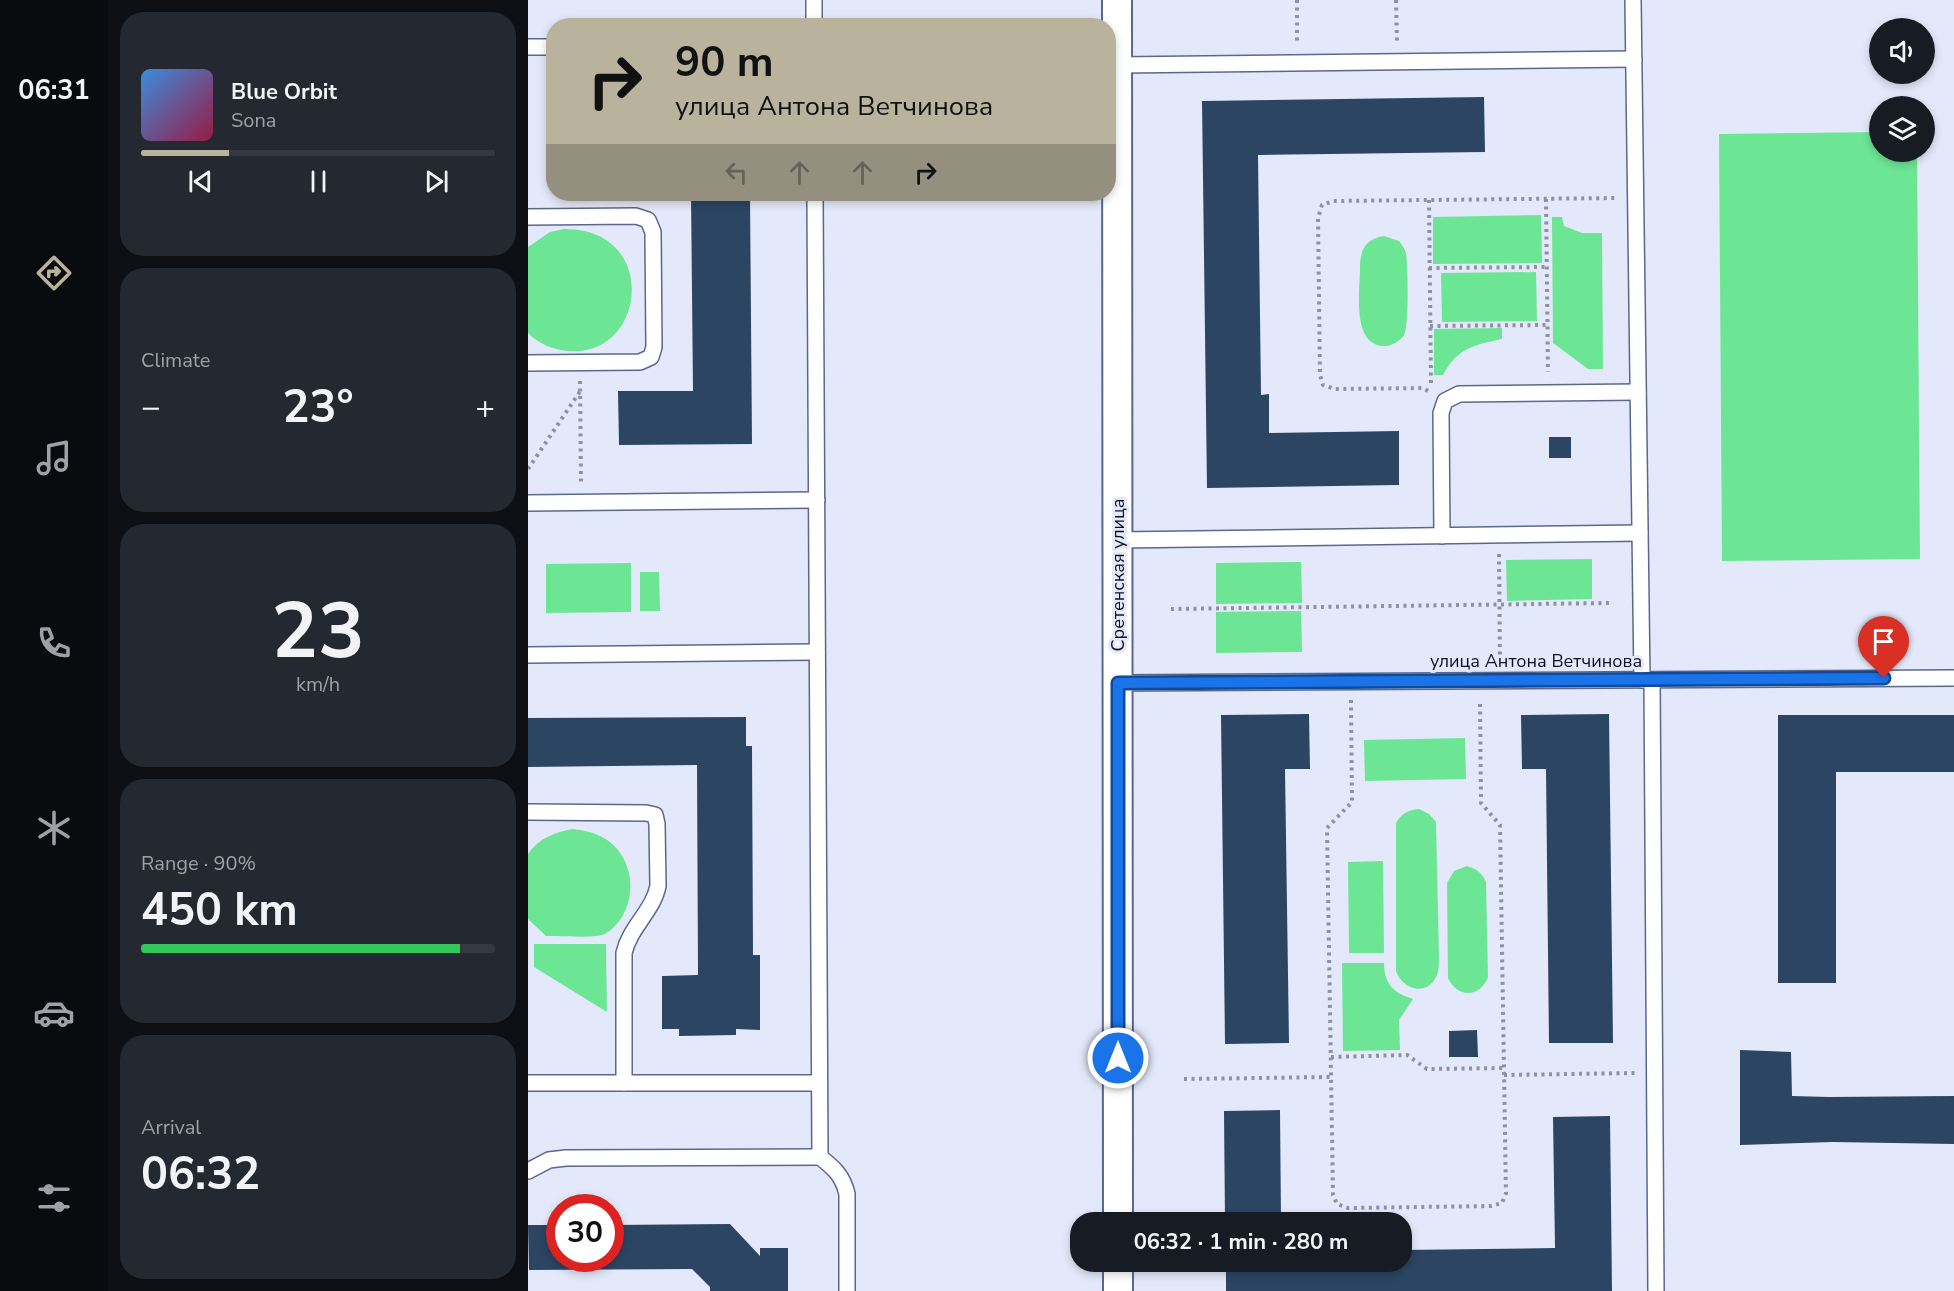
<!DOCTYPE html>
<html lang="en">
<head>
<meta charset="utf-8">
<style>
	body { margin:0; font-family:"Nunito Sans",sans-serif; background:#242831; color:#f1f3f6; height:100vh; display:flex; flex-direction:column; font-size:22px; white-space:nowrap }
	* { box-sizing:border-box; margin:0 }
	p { font-size:20px; color:#9ea1a6 }
	.icon { flex:none; width:33px; height:33px; fill:none; stroke:currentColor; stroke-width:2; stroke-linecap:round; stroke-linejoin:round }
	.map { position:relative; flex:1; overflow:hidden }
	.drawer { display:flex; flex-direction:column; gap:12px; padding:12px; background:#0d0f14; width:420px }
	.drawer>* { flex:none }
	.banner { position:absolute; left:18px; top:18px; width:570px; height:183px; border-radius:24px; box-shadow:0 3px 9px #0003; background:#b9b39e; color:#111; overflow:hidden }
	.tools { position:absolute; left:1341px; top:18px; display:grid; gap:12px }
	.tools a { display:grid; place-items:center; width:66px; height:66px; border-radius:50%; background:#171b24; box-shadow:0 3px 9px #0003; font-size:30px }
	.speed { position:absolute; left:18px; top:1194px; display:flex; gap:12px; font-size:30px; font-weight:700; text-align:center }
	.speed>* { display:grid; place-content:center; width:78px; height:78px; border-radius:50%; background:#171b24; box-shadow:0 3px 9px #0003; line-height:1 }
	.speed .limit { border:9px solid #d22; background:#fff; color:#111 }
	.pin { position:absolute; display:grid; place-items:center; width:51px; height:51px; color:#fff; margin:-62px -26px; border-radius:50% 50% 50% 0; rotate:-45deg; box-shadow:0 0 6px #0007 }
	.pin .icon { rotate:45deg }
	.me { position:absolute; width:66px; margin:-33px; rotate:0deg; stroke-linejoin:round; filter:drop-shadow(0 0 4px #0008) }
	.turn { display:flex; align-items:center; gap:21px; height:126px; padding:0 30px; font-size:27px }
	.turn .icon { width:78px; height:78px; stroke-width:2.5 }
	.turn b { display:block; font-size:42px; line-height:51px }
	.lanes { display:flex; align-items:center; height:57px; padding:0 30px; background:#0003; justify-content:center; gap:30px; direction:ltr }
	.lanes .off { opacity:.35 }
	.big { font-size:45px; font-weight:700; line-height:1.1 }
	.drawer .tile { flex:1; display:flex; flex-direction:column; justify-content:center; gap:9px; min-width:0; padding:0 21px; border-radius:24px; background:#242831 }
	.drawer .dial { align-items:center; gap:0 }
	.dial b { font-size:78px; line-height:1 }
	.song { display:flex; align-items:center; gap:18px }
	.cover { width:72px; height:72px; border-radius:9px; background:linear-gradient(135deg,hsl(210 70% 55%),hsl(340 70% 35%)) }
	.played { height:6px; border-radius:3px; background:linear-gradient(90deg,#b9b39e 25%,#363941 25%) }
	.keys { display:flex; justify-content:space-around; direction:ltr }
	.heat { display:flex; justify-content:space-between; align-items:center; font-size:33px; direction:ltr }
	.charge { height:9px; border-radius:4px; background:linear-gradient(90deg,#34c759 90%,#363941 0) }
	.trip { position:absolute; left:542px; top:1212px; width:342px; height:60px; border-radius:24px; background:#171b24; box-shadow:0 3px 9px #0003; font-weight:700; line-height:60px; text-align:center }
	main { display:flex; flex:1; min-height:0 }
	.tabs { display:flex; flex-direction:column; width:108px; justify-content:space-around; align-items:center; background:#090b0e; color:#9ea1a6 }
	.tabs .icon { width:42px; height:42px }
	.tabs .current { color:#b9b39e }
	.tabs b { font-size:27px; color:#f1f3f6 }
	.map>svg:first-child { display:block }
	.green { fill:#6ce694 }
	.building { fill:#2b4563 }
	.lines { fill:none; stroke-linecap:round; stroke-linejoin:round }
	.service-casing { stroke:#5c678c; stroke-width:18 }
	.minor-casing { stroke:#5c678c; stroke-width:32 }
	.path { stroke:#8d92a1; stroke-width:4; stroke-dasharray:3 4.5; stroke-linecap:butt }
	.service { stroke:#fff; stroke-width:15 }
	.minor { stroke:#fff; stroke-width:28 }
	.route-casing { stroke:#114b97; stroke-width:15 }
	.route { stroke:#1a73e8; stroke-width:10 }
	.labels { text-anchor:middle; stroke-width:6; stroke-linejoin:round; paint-order:stroke }
	.street-label { font-size:18px; fill:#0c0f1d; stroke:#e3e9fa }
</style>
</head>
<body>
<main>
<nav class="tabs">
<b>06:31</b>
<svg class="icon current" aria-label="directions" viewBox="0 0 24 24"><path d="M12 3l9 9-9 9-9-9zM9 14v-3h6M13 9l2 2-2 2"/></svg>
<svg class="icon" aria-label="music" viewBox="0 0 24 24"><path d="M9 18V5l10-2v13"/><circle cx="6" cy="18" r="3"/><circle cx="16" cy="16" r="3"/></svg>
<svg class="icon" aria-label="phone" viewBox="0 0 24 24"><path d="M5 4h4l2 5-3 2q2 4 5 5l2-3 5 2v4C11 20 4 13 5 4z"/></svg>
<svg class="icon" aria-label="climate" viewBox="0 0 24 24"><path d="M12 3v18M4 7l16 10M4 17L20 7"/></svg>
<svg class="icon" aria-label="car" viewBox="0 0 24 24"><path d="M5 17H2v-5l4-1 3-4h7l3 4 3 1v5h-3M9 17h6M6 11h13"/><circle cx="7" cy="17" r="2"/><circle cx="17" cy="17" r="2"/></svg>
<svg class="icon" aria-label="filters" viewBox="0 0 24 24"><path d="M4 7h16M4 17h16"/><circle cx="9" cy="7" r="2"/><circle cx="15" cy="17" r="2"/></svg>
</nav>
<section class="drawer">
<div class="tile">
<div class="song"><i class="cover"></i><div><b>Blue Orbit</b><p>Sona</p></div></div>
<div class="played"></div>
<div class="keys"><svg class="icon" aria-label="previous" viewBox="0 0 24 24"><path d="M18 5L8 12l10 7zM5 5v14"/></svg><svg class="icon" aria-label="pause" viewBox="0 0 24 24"><path d="M8 5v14M16 5v14"/></svg><svg class="icon" aria-label="next" viewBox="0 0 24 24"><path d="M6 5l10 7-10 7zM19 5v14"/></svg></div>
</div>
<div class="tile"><p>Climate</p>
<div class="heat"><a>−</a><b class="big">23°</b><a>+</a></div>
</div>
<div class="tile dial"><b>23</b><p>km/h</p></div>
<div class="tile"><p>Range · 90%</p><b class="big">450 km</b><div class="charge"></div></div>
<div class="tile"><p>Arrival</p><b class="big">06:32</b></div>
</section>
<div class="map">
<svg width="1426" height="1291" viewBox="0 0 1426 1291">
	<rect width="100%" height="100%" fill="#e3e9fa"/>
	<g class="green">
		<polygon points="1351,132 1352,152 1389,152 1392,559 1194,561 1191,134"/>
		<polygon points="1013,215 1014,263 905,264 905,217"/>
		<polygon points="1024,217 1034,217 1036,226 1054,233 1074,233 1075,369 1060,369 1025,343"/>
		<path d="M 36,229 C 132,228 119,357 41,351 C 25,350 11,344 0,333 L 0,247 L 22,232 Z"/>
		<path d="M 856,236 L 871,241 C 874,245 876,248 878,253 C 880,263 881,328 876,335 C 872,341 864,346 857,346 C 823,347 832,290 832,268 C 832,250 837,239 856,236 Z"/>
		<polygon points="1008,272 1009,321 914,322 913,273"/>
		<path d="M 974,328 L 974,339 C 946,345 929,348 915,375 L 906,375 L 906,329 Z"/>
		<polygon points="1064,559 1064,599 979,601 978,560"/>
		<polygon points="773,562 774,603 688,604 688,563"/>
		<polygon points="103,563 103,612 18,613 18,564"/>
		<polygon points="131,572 132,611 112,611 112,572"/>
		<polygon points="773,611 774,652 688,653 688,612"/>
		<polygon points="937,738 938,779 837,781 836,740"/>
		<path d="M 891,809 L 901,814 L 908,822 L 911,958 C 911,964 911,971 908,977 C 898,997 874,989 868,971 L 868,823 C 874,813 880,810 891,809 Z"/>
		<path d="M 45,829 C 55,830 64,832 72,836 C 104,851 111,893 92,920 C 88,925 81,933 74,935 C 64,938 31,936 18,936 L 0,919 L 0,854 C 11,838 27,832 45,829 Z"/>
		<polygon points="855,861 856,953 821,953 820,862"/>
		<path d="M 939,866 C 949,869 954,873 958,882 L 960,977 C 952,998 929,998 920,978 L 919,883 L 926,871 Z"/>
		<polygon points="6,944 78,944 79,1012 6,967"/>
		<path d="M 814,963 L 856,963 C 856,983 865,993 885,999 L 871,1020 L 872,1050 L 815,1051 Z"/>
	</g>
	<g class="building">
		<polygon points="956,97 957,152 730,155 733,395 741,394 741,433 871,431 871,485 679,488 674,101"/>
		<polygon points="163,194 222,194 224,444 91,445 90,391 165,391"/>
		<rect x="1021" y="437" width="22" height="21"/>
		<polygon points="781,714 782,769 757,769 761,1043 697,1044 693,715"/>
		<polygon points="1081,714 1085,1043 1021,1043 1018,769 994,769 993,715"/>
		<polygon points="1250,715 1426,715 1426,772 1308,772 1308,983 1250,983"/>
		<polygon points="218,717 218,746 224,746 225,955 232,955 232,1030 208,1029 208,1035 151,1036 151,1029 134,1029 134,976 170,975 169,765 0,767 0,718"/>
		<polygon points="949,1030 950,1057 921,1057 921,1031"/>
		<polygon points="1212,1050 1263,1052 1264,1096 1301,1097 1426,1096 1426,1144 1304,1142 1212,1145"/>
		<polygon points="752,1110 753,1222 697,1222 696,1111"/>
		<polygon points="1082,1116 1084,1291 698,1291 698,1262 873,1262 873,1250 1027,1248 1025,1117"/>
		<polygon points="202,1224 232,1256 232,1248 260,1248 260,1291 182,1291 182,1287 164,1269 1,1270 0,1225 32,1225 32,1258 82,1258 82,1225"/>
	</g>
	<g class="lines">
		<defs>
			<g id="service">
				<polyline points="286,0 286,26"/>
				<polyline points="1105,0 1114,680"/>
				<polyline points="0,47 26,47"/>
				<polyline points="590,65 1106,59"/>
				<path d="M 287,194 L 292,1157 C 306,1168 315,1176 319,1194 L 319,1291"/>
				<polyline points="0,217 108,216 120,220 125,232 126,347 123,357 112,362 0,363"/>
				<polyline points="0,503 289,500"/>
				<polyline points="914,536 913,413 917,401 931,394 1110,392"/>
				<polyline points="590,540 1112,533"/>
				<polyline points="0,655 289,652"/>
				<polyline points="1124,680 1128,1291"/>
				<polyline points="590,683 1426,678"/>
				<path d="M 0,812 L 118,813 L 127,815 L 129,824 L 130,886 C 125,911 102,927 96,953 L 96,1083"/>
				<polyline points="0,1083 291,1083"/>
				<polyline points="0,1171 21,1160 38,1158 292,1157"/>
			</g>
			<g id="minor">
				<polyline points="589,0 590,1222"/>
				<polyline points="590,1262 590,1291"/>
			</g>
		</defs>
		<use href="#service" class="service-casing"/>
		<use href="#minor" class="minor-casing"/>
		<g class="path">
			<polyline points="769,0 769,44"/>
			<polyline points="868,0 869,41"/>
			<polyline points="1018,199 1020,372"/>
			<polyline points="901,200 903,385"/>
			<polyline points="901,268 1019,267"/>
			<polyline points="902,326 1019,325"/>
			<polyline points="52,381 53,482"/>
			<polyline points="900,391 895,388 807,389 795,385 792,375 790,218 794,205 805,201 1089,198"/>
			<polyline points="0,469 53,390"/>
			<polyline points="971,554 972,660"/>
			<polyline points="643,609 1081,603"/>
			<polyline points="823,700 824,802 799,828 805,1195 809,1204 820,1208 963,1206 974,1203 978,1193 972,825 953,803 952,701"/>
			<polyline points="803,1057 879,1055 899,1069 976,1068"/>
			<polyline points="976,1075 1107,1073"/>
			<polyline points="656,1079 803,1077"/>
		</g>
		<use href="#service" class="service"/>
		<use href="#minor" class="minor"/>
	</g>
	<g class="lines">
		<defs>
			<polyline id="route" points="590,1058 590,683 1356,678"/>
		</defs>
		<use href="#route" class="route-casing"/>
		<use href="#route" class="route"/>
	</g>
	<g class="labels">
		<g class="street-label">
			<text transform="translate(590 575) rotate(-90)" y="6">Сретенская улица</text>
			<text x="1008" y="667">улица Антона Ветчинова</text>
		</g>
	</g>
</svg>
<div class="tools">
<a><svg class="icon" aria-label="sound" viewBox="0 0 24 24"><path d="M4 9h4l5-4v14l-5-4H4zM17 9q2 3 0 6"/></svg></a>
<a><svg class="icon" aria-label="layers" viewBox="0 0 24 24"><path d="M12 4l9 5-9 5-9-5zM3 14l9 5 9-5"/></svg></a>
</div>
<div class="speed"><div class="limit">30</div></div>
<div class="pin" style="left:1356px;top:678px;background:#d93025"><svg class="icon" aria-label="arrive" viewBox="0 0 24 24"><path d="M6 21V4h12l-3 4 3 4H6"/></svg></div>
<svg class="me" style="left:590px;top:1058px" viewBox="-20 -20 40 40"><circle r="17" fill="#1a73e8" stroke="#fff" stroke-width="3"/><path d="M0-11L8 9 0 5-8 9z" fill="#fff"/></svg>
<div class="trip">06:32 · 1 min · 280 m</div>
<div class="banner">
<div class="turn"><svg class="icon" aria-label="right" viewBox="0 0 24 24"><path d="M7 20v-9h11M14 6l5 5-5 5"/></svg><div><b>90 m</b>улица Антона Ветчинова</div></div>
<div class="lanes"><svg class="icon off" aria-label="left" viewBox="0 0 24 24"><path d="M17 20v-9H6M10 6l-5 5 5 5"/></svg><svg class="icon off" aria-label="ahead" viewBox="0 0 24 24"><path d="M12 20V5M6 11l6-6 6 6"/></svg><svg class="icon off" aria-label="ahead" viewBox="0 0 24 24"><path d="M12 20V5M6 11l6-6 6 6"/></svg><svg class="icon" aria-label="right" viewBox="0 0 24 24"><path d="M7 20v-9h11M14 6l5 5-5 5"/></svg></div>
</div>
</div>
</main>
</body>
</html>
